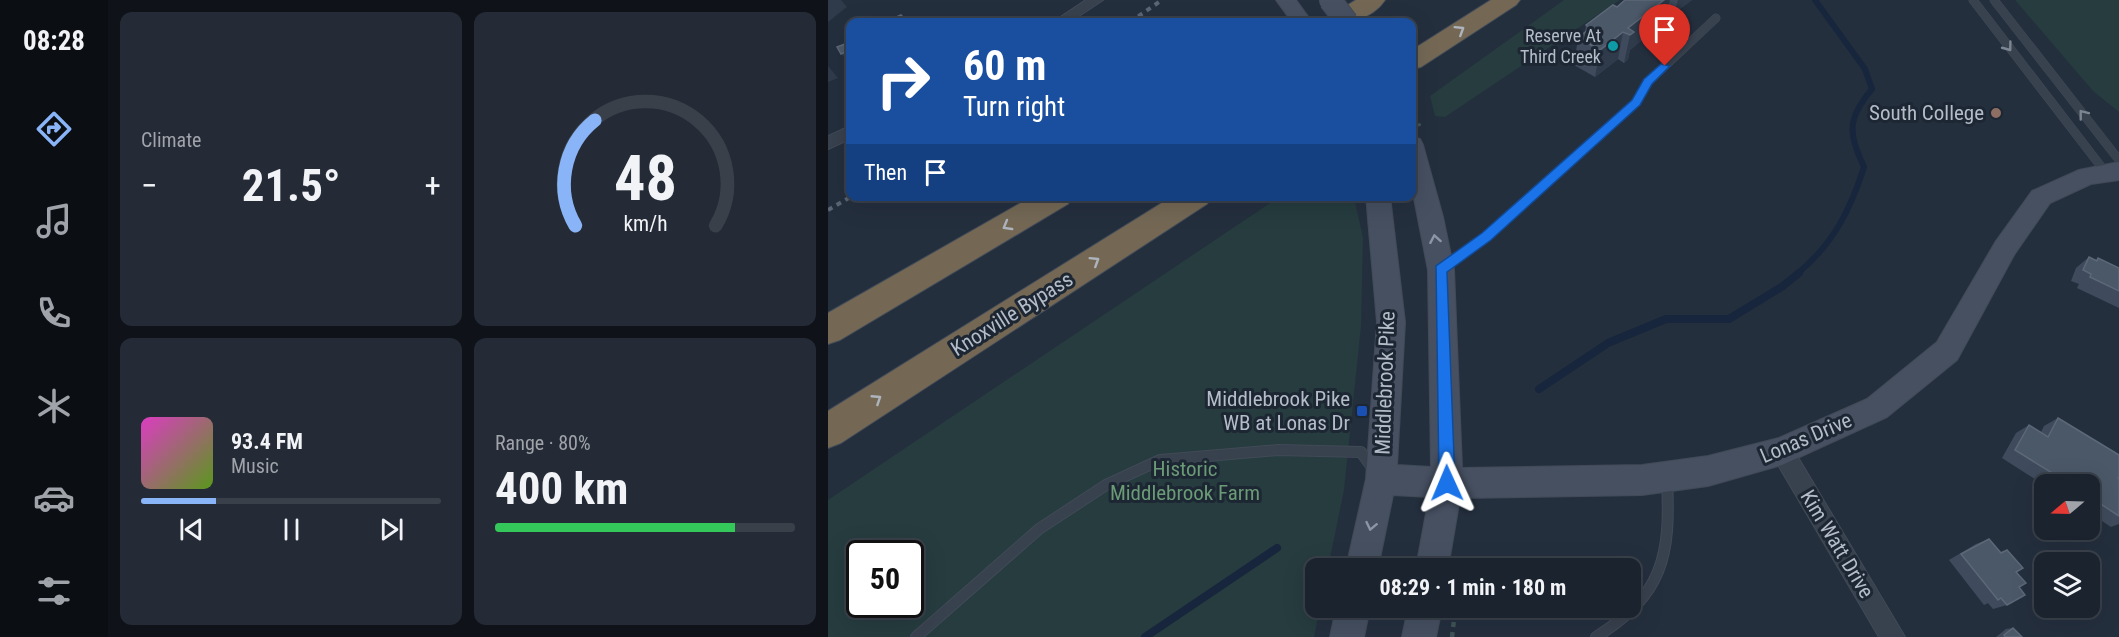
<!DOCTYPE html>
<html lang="en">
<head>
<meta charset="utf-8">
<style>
	body { margin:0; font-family:"Roboto Condensed",sans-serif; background:#242b36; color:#f1f3f6; height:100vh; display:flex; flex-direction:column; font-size:22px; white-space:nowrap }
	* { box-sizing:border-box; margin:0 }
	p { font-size:20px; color:#a0a4aa }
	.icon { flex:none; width:33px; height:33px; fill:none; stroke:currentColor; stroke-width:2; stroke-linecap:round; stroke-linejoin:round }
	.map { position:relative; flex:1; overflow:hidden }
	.sheet { display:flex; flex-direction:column; gap:12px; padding:12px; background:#0f1319; width:720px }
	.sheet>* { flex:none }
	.guide { position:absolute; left:18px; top:18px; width:570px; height:183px; border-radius:12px; box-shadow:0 6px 24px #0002,0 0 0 2px #39404a; background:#1a4fa0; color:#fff; overflow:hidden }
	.needle { width:39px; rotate:251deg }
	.fabs { position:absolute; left:1206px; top:474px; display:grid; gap:12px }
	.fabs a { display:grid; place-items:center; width:66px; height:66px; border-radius:12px; background:#1b232e; box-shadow:0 6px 24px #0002,0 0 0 2px #39404a; font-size:30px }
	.speed { position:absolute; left:18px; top:540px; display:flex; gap:12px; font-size:30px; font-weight:700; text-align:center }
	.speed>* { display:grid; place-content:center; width:78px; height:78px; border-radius:50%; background:#1b232e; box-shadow:0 6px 24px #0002,0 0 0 2px #39404a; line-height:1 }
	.speed .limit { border:3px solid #111; border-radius:9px; background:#fff; color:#111 }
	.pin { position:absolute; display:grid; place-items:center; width:51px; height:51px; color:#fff; margin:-62px -26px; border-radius:50% 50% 50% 0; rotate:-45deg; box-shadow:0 0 6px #0007 }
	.pin .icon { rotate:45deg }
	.me { position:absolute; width:66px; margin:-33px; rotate:359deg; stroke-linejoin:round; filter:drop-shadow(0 0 4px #0008) }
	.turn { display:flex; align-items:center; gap:21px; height:126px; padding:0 18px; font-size:27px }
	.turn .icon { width:78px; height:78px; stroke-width:2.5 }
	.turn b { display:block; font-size:42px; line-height:51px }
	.then { display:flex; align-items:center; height:57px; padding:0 18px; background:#0003; gap:12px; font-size:22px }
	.big { font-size:45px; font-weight:700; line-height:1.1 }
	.sheet .tile { flex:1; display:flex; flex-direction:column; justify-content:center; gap:9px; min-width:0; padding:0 21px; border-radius:12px; background:#242b36 }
	.sheet .dial { align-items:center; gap:0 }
	.dial svg { height:156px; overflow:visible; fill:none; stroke:#39404a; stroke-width:7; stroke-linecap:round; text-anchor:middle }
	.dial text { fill:#f1f3f6; stroke:none }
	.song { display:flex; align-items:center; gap:18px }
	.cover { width:72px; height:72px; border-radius:9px; background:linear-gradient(135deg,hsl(310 70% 55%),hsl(90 70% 35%)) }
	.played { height:6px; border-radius:3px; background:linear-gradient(90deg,#8ab4f8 25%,#39404a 25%) }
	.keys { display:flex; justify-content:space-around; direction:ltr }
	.heat { display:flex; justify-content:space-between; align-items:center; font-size:33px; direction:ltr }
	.charge { height:9px; border-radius:4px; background:linear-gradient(90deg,#34c759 80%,#39404a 0) }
	.sheet .tiles { flex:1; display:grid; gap:12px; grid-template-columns:repeat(2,1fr) }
	.trip { position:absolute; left:477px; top:558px; width:336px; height:60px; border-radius:12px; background:#1b232e; box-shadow:0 6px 24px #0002,0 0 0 2px #39404a; font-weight:700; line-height:60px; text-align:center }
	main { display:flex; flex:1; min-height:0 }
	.dock { display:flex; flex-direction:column; width:108px; justify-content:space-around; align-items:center; background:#0b0e12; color:#a0a4aa }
	.dock .icon { width:42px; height:42px }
	.dock .active { color:#8ab4f8 }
	.dock b { font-size:27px; color:#f1f3f6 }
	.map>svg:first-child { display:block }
	.green { fill:#263c3f; fill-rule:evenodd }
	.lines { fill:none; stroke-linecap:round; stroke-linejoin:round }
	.stream-far1 { stroke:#17263c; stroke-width:6 }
	.stream { stroke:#17263c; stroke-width:8 }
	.lane-far1-casing { stroke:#414a57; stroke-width:9 }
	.lane-casing { stroke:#414a57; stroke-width:12 }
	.street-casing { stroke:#414a57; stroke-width:2 }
	.secondary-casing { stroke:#414a57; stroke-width:2 }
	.highway-casing { stroke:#434c59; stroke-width:2 }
	.path-far1 { stroke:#3f5557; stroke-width:3; stroke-dasharray:4 4; stroke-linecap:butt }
	.path { stroke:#3f5557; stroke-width:4.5; stroke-dasharray:5 5; stroke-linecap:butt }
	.lane-far1 { stroke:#38414e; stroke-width:8 }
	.lane { stroke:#38414e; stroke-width:10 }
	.street { fill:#38414e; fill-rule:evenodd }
	.secondary { fill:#465061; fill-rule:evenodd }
	.highway { fill:#746855; fill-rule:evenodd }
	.rail { stroke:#5a6575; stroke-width:4; stroke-dasharray:5 5; stroke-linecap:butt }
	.secondary-bridge-casing { stroke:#414a57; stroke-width:24; stroke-linecap:butt }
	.secondary-bridge { stroke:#465061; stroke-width:22 }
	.wall { fill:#3f4b5c }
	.shaded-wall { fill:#2f3b4b }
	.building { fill:#4b5868; stroke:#5c6777; stroke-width:1.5 }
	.oneway { stroke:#aeb4bd }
	.oneway2 { stroke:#7c8592 }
	.oneway3 { stroke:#8e96a5 }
	.route { fill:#1a73e8; stroke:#114b97; stroke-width:1.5 }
	.culture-dot { fill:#0f9aa8; stroke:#1d2633; stroke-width:2 }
	.education-dot { fill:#8d6e63; stroke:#1d2633; stroke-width:2 }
	.transit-dot { fill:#1a4fb4; stroke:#1d2633; stroke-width:2 }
	.labels { text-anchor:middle; stroke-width:6; stroke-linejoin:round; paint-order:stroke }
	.far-poi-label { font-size:18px; fill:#b4bcc9; stroke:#1d2633; text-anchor:end }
	.poi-label { font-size:21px; fill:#b4bcc9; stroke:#1d2633; text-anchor:end }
	.street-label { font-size:21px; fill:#b4bcc9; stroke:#1d2633 }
	.park-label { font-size:21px; fill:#6b9a76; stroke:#1d2633 }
</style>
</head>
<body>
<main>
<nav class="dock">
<b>08:28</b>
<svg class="icon active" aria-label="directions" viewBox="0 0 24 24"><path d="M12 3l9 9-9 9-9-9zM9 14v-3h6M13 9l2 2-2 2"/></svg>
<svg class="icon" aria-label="music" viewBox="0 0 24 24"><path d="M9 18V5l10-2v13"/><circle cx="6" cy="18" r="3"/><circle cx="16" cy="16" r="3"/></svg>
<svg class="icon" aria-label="phone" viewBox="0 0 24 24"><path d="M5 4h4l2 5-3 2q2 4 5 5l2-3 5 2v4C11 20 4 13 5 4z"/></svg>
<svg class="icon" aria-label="climate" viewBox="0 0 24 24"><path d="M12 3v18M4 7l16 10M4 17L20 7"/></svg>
<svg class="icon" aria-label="car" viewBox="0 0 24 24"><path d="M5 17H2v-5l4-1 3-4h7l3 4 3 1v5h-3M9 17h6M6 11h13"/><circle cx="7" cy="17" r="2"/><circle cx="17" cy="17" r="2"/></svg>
<svg class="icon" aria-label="filters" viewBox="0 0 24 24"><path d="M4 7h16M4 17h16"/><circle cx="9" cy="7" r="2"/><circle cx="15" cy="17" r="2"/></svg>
</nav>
<section class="sheet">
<div class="tiles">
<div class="tile"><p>Climate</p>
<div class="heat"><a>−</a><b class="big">21.5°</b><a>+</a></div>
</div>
<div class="tile dial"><svg viewBox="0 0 100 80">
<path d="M14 69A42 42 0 1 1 86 69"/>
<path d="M14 69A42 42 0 0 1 24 15" stroke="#8ab4f8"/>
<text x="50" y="56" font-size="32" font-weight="700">48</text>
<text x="50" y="72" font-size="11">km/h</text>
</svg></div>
<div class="tile">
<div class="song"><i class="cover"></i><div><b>93.4 FM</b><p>Music</p></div></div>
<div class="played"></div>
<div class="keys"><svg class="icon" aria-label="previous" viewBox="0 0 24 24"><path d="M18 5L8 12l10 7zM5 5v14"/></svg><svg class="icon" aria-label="pause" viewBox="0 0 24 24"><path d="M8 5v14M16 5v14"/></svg><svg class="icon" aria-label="next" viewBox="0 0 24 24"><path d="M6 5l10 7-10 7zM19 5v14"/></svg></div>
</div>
<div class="tile"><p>Range · 80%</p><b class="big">400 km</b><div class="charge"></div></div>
</div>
</section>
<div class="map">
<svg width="1291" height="637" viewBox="0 0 1291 637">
	<rect width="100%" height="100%" fill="#242f3e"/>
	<g class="green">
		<polygon points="736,0 792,0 617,117 607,116 602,96"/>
		<polygon points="1187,0 1291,0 1291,112 1265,91"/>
		<path d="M 451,197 L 526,197 L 535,238 L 533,326 L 516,490 L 500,568 L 488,568 L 488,608 L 492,608 L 486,637 L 0,637 L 0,500 ZM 32,554 L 82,554 L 82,604 L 32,604 Z"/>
	</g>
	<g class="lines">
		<path class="stream-far1" d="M 969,274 C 1005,244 1022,211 1036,167 C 1020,132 1019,119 1044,89 L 1037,69 L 987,0"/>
		<g class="stream">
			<polyline points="711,389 780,343 838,319 901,319 955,286 971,273"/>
			<polyline points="317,637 449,548"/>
		</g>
		<defs>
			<g id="lane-far1">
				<polyline points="1145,0 1278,173"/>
				<polyline points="1166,0 1291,160"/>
				<polyline points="615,269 658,237 808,103 820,82 888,18"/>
			</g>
			<g id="lane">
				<polyline points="88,637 211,529 278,485 332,460 450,450 533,452 546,470"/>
				<path d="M 768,637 C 835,595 843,556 839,480"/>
			</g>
			<g id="street">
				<polygon points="258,0 275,0 242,22 225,22"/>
				<polygon points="22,126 22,139 0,149 0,136"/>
				<polygon points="954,441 962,444 1077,637 1051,637 946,458 943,451 946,444"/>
			</g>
			<g id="secondary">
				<polygon points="448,0 468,0 484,22 464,22"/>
				<polygon points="584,137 592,139 595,145 615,217 626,270 634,468 814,465 880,456 951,438 1039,399 1109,342 1168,241 1204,191 1251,170 1291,162 1291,180 1263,184 1222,203 1186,255 1129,360 1059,417 954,465 880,486 814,495 632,498 620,568 588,568 601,497 565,495 550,568 518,568 538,479 549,322 538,196 562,196 577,322 569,465 603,467 600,270 584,188"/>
				<polygon points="508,608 542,608 536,637 502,637"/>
				<polygon points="580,608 614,608 608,637 574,637"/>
			</g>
			<g id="highway">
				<path d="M 528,0 L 557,0 C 543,21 520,22 497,22 L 500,17 Z"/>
				<polygon points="663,0 692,0 688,5 593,67 584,69 584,50"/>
				<polygon points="205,196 244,196 240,204 12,340 0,344 0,313"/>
				<polygon points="345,196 383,196 379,204 13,443 0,448 0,411"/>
			</g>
		</defs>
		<use href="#lane-far1" class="lane-far1-casing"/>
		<use href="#lane" class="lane-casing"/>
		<use href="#street" class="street-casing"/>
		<use href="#secondary" class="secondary-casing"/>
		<use href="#highway" class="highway-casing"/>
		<polyline class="path-far1" points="584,109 592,126"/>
		<polyline class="path" points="624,637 626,620"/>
		<use href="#lane-far1" class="lane-far1"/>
		<use href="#lane" class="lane"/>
		<use href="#street" class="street"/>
		<use href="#secondary" class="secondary"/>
		<use href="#highway" class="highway"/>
		<g class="rail">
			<polyline points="302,22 334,0"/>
			<polyline points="0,210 24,196"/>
		</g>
		<defs>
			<polyline id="secondary-bridge" points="502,0 519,22"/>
		</defs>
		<use href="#secondary-bridge" class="secondary-bridge-casing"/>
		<use href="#secondary-bridge" class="secondary-bridge"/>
	</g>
	<g class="wall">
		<polygon points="797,0 864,0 849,11 847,22 843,25 836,22 802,50 800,59 796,63 790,59 767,77 746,65 750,38 757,32 758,25 789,7"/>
		<polygon points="1261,257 1267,260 1270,258 1291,268 1291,308 1249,288 1251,284 1243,281 1248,268"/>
		<polygon points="1230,418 1291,479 1291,524 1283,527 1262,513 1262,484 1216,485 1174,458 1188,433 1201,425 1213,432 1216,426"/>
		<polygon points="1161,539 1172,552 1179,550 1188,572 1191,587 1179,605 1165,609 1160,603 1156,605 1121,560 1148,544"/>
		<polygon points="1185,628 1194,637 1168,637 1178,629"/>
	</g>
	<g class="shaded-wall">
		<polygon points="0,0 13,0 19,7 0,22"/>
		<polygon points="836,0 842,0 836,22 802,50 800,59 796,63 802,35 800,28"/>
		<polygon points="850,0 864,0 849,11 847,22 843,25"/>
		<polygon points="795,32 790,59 767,77 772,50"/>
		<polygon points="22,50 22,58 19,60 13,54"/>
		<polygon points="0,66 10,78 0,82"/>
	</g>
	<g class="building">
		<polygon points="797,0 836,0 800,28 806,32 802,35 795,32 772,50 750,38 762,28 758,25 785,5 789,7"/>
		<polygon points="73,15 80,22 57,22"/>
		<polygon points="20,43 22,46 22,50 13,54 9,47"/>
		<polygon points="1261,257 1269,261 1270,258 1291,268 1291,291 1262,277 1263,274 1255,270"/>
		<polygon points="1230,418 1291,455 1291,476 1290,478 1291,479 1291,516 1262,497 1262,484 1242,484 1187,450 1201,425 1220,437"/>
		<polygon points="1161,539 1173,553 1179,550 1195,568 1188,572 1198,583 1191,587 1197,595 1179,605 1173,598 1170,600 1133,554"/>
		<polygon points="1185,628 1194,637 1177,637 1176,635"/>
	</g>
	<defs><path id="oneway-chevron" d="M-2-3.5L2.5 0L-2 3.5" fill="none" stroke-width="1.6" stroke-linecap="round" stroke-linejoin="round" transform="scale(1.5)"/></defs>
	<g class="oneway">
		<use href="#oneway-chevron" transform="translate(632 30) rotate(-32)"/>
		<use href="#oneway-chevron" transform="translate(179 226) rotate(150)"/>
		<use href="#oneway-chevron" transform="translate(267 261) rotate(-32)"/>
		<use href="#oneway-chevron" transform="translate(49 399) rotate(-33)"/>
	</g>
	<g class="oneway2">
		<use href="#oneway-chevron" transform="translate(1180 47) rotate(53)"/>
		<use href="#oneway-chevron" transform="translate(1255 114) rotate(-128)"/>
	</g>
	<g class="oneway3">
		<use href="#oneway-chevron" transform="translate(607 239) rotate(-100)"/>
		<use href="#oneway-chevron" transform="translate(543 526) rotate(102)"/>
	</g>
	<polygon class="route" points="833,64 842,66 824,84 812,105 663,240 619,272 627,483 625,489 619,491 614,489 611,483 608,266 654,233 804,100 816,79"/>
	<circle class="culture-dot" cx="785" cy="46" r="6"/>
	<circle class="education-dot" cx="1168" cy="113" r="6"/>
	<rect class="transit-dot" x="528" y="405" width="12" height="12" rx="3"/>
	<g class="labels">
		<g class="far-poi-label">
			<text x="773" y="42">Reserve At<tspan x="773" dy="21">Third Creek</tspan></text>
		</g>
		<g class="poi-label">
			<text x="1156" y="120">South College</text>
			<text x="522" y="406">Middlebrook Pike<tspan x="522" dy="24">WB at Lonas Dr</tspan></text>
		</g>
		<g class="street-label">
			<text transform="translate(184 314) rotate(-32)" y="7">Knoxville Bypass</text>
			<text transform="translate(557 383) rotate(-88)" y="7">Middlebrook Pike</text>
			<text transform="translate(978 438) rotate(-23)" y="7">Lonas Drive</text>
			<text transform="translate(1009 544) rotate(59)" y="7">Kim Watt Drive</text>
		</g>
		<g class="park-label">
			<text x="357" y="476">Historic<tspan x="357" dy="24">Middlebrook Farm</tspan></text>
		</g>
	</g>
</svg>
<div class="fabs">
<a><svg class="needle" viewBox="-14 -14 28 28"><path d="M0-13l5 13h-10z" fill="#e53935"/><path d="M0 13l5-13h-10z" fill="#a0a4aa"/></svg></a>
<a><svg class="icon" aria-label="layers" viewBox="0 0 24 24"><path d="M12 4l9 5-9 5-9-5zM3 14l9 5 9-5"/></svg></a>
</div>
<div class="speed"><div class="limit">50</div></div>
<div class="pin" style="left:837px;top:66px;background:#d93025"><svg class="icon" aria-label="arrive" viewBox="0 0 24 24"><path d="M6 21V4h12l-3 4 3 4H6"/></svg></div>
<svg class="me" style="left:619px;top:483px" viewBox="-20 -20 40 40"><path d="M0-17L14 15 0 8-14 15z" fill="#1a73e8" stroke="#fff" stroke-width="4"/></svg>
<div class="trip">08:29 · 1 min · 180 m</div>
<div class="guide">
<div class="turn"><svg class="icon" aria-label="right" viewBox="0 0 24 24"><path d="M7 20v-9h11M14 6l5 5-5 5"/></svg><div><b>60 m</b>Turn right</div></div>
<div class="then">Then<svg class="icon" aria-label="arrive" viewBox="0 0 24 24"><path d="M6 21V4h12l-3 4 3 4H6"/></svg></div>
</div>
</div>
</main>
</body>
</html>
